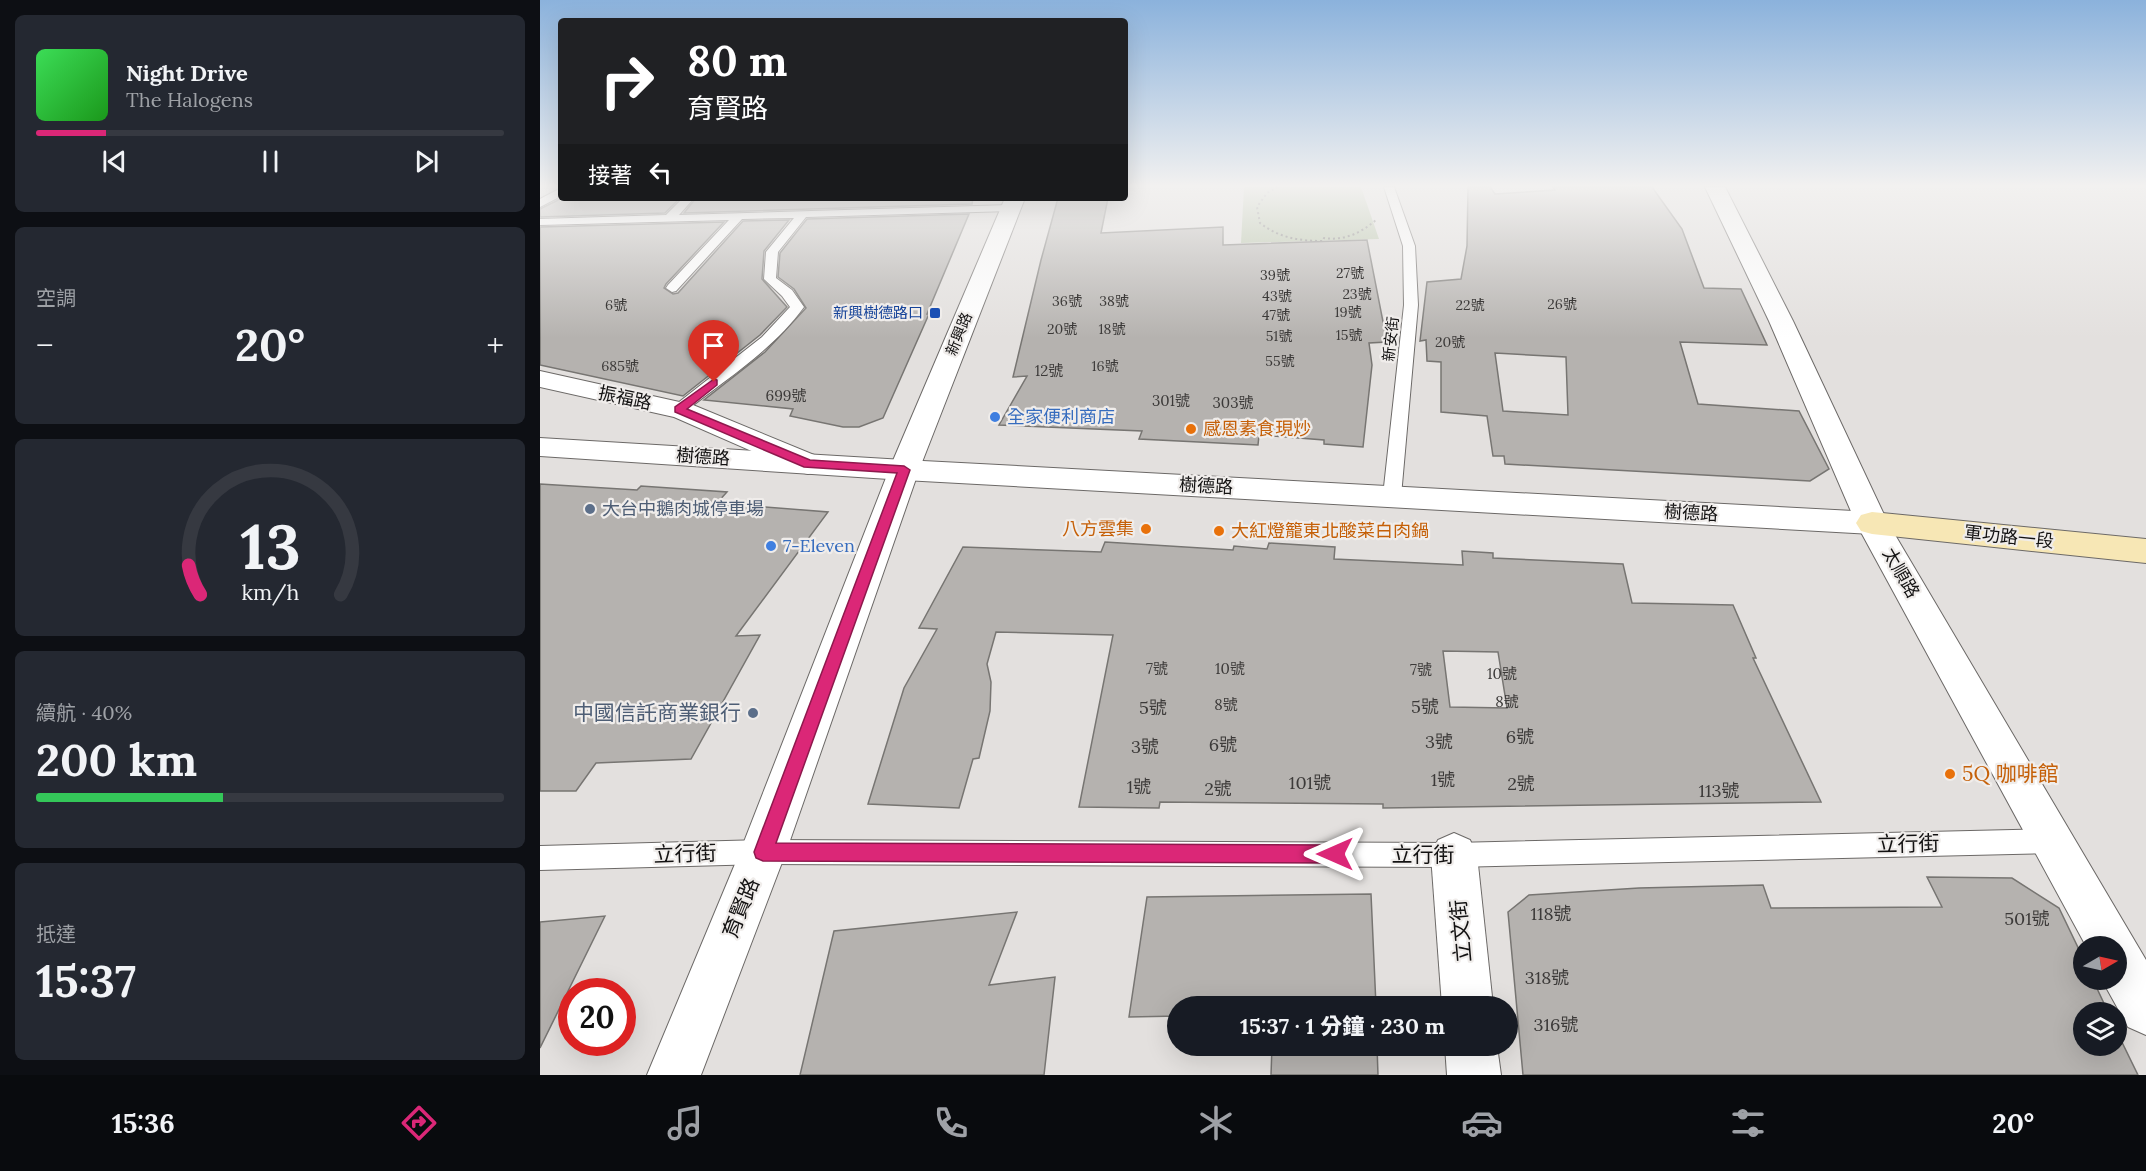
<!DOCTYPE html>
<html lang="zh-TW">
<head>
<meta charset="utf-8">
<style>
	body { margin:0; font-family:Lora,"Noto Sans TC",serif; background:#242831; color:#f1f3f6; height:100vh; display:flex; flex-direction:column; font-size:22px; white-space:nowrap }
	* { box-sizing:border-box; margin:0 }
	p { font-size:20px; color:#9ea1a6 }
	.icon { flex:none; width:33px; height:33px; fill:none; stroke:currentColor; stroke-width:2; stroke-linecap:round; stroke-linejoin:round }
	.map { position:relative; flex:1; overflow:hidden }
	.panel { display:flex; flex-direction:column; gap:15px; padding:15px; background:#0d0f14; width:540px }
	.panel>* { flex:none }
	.hud { position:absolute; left:18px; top:18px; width:570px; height:183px; border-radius:6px; box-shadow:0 6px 24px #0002; background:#202124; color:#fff; overflow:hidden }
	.needle { width:39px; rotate:81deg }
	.fabs { position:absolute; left:1533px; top:936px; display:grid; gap:12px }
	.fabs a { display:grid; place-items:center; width:54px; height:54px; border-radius:50%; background:#171b24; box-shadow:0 6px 24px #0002; font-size:30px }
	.speed { position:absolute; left:18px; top:978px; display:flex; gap:12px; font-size:30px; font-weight:700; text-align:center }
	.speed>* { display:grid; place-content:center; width:78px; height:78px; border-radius:50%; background:#171b24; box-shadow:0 6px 24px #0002; line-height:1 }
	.speed .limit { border:9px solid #d22; background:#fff; color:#111 }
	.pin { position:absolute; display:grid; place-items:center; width:51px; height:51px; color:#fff; margin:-62px -26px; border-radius:50% 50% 50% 0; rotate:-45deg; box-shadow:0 0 6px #0007 }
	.pin .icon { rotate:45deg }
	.me { position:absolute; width:66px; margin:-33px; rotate:270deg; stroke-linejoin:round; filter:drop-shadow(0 0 4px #0008) }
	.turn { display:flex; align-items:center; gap:21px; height:126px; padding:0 30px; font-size:27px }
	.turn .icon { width:78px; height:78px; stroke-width:2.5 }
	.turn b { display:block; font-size:42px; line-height:51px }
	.then { display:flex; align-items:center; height:57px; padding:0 30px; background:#0003; gap:12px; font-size:22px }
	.big { font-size:45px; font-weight:800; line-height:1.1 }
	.panel .tile { flex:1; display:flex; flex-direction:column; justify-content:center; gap:9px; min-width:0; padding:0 21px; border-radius:9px; background:#242831 }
	.panel .dial { align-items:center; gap:0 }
	.dial svg { height:156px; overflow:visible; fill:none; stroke:#363941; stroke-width:7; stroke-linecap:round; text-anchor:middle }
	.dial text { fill:#f1f3f6; stroke:none }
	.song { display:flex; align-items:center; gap:18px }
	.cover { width:72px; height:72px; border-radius:9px; background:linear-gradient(135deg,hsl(130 70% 55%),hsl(120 70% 35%)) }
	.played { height:6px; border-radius:3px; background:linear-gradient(90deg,#db2777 15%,#363941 15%) }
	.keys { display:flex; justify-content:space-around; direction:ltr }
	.heat { display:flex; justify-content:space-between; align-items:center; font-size:33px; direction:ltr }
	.charge { height:9px; border-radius:4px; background:linear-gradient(90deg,#34c759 40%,#363941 0) }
	.trip { position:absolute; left:627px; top:996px; width:351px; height:60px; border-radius:30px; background:#171b24; box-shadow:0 6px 24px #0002; font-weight:800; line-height:60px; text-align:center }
	.menu { display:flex; height:96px; justify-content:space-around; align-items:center; background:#090b0e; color:#9ea1a6 }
	.menu .icon { width:42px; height:42px }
	.menu .on { color:#db2777 }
	.menu b { font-size:27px; color:#f1f3f6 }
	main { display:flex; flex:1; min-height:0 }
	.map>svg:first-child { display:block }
	.green { fill:#b3c1a4 }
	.building { fill:#b5b2af; stroke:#777572; stroke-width:1.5; fill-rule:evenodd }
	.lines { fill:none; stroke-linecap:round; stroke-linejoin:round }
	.service-casing { stroke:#6c6967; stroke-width:2 }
	.minor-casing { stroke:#6c6967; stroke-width:2 }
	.tertiary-casing { stroke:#6c6967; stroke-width:2 }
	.secondary-casing { stroke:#6c6967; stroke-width:2 }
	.path { stroke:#767473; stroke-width:2; stroke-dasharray:2 3; stroke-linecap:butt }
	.service { fill:#fff; fill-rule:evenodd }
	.minor { fill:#fff; fill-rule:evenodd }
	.tertiary { fill:#fff; fill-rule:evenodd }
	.secondary { fill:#f7e7b5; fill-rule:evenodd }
	.route { fill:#db2777; stroke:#8e194d; stroke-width:1.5 }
	.transit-dot { fill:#1a4fb4; stroke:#f0edeb; stroke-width:2 }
	.shop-dot { fill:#3f7fe0; stroke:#f0edeb; stroke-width:2 }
	.food-dot { fill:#e8710a; stroke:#f0edeb; stroke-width:2 }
	.service-dot { fill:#5c6f8a; stroke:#f0edeb; stroke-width:2 }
	.labels { text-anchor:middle; stroke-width:4.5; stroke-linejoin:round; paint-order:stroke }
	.far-number-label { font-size:14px; fill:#3c3a39 }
	.far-transit-label { font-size:15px; fill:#164399; stroke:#f0edeb; text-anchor:end }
	.far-street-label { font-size:15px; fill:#131212; stroke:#f0edeb }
	.number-label { font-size:15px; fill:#3c3a39 }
	.street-label { font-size:18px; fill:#131212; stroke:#f0edeb }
	.shop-label { font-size:18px; fill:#366cbe; stroke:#f0edeb; text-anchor:start }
	.food-label { font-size:18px; fill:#c56008; stroke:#f0edeb; text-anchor:start }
	.service-label { font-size:18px; fill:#4e5e75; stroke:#f0edeb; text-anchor:start }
	.near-number-label { font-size:18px; fill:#3c3a39 }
	.near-service-label { font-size:21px; fill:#4e5e75; stroke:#f0edeb; text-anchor:end }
	.near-food-label { font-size:21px; fill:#c56008; stroke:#f0edeb; text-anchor:start }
	.near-street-label { font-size:21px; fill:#131212; stroke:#f0edeb }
</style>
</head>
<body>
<main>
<section class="panel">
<div class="tile">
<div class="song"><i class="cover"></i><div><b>Night Drive</b><p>The Halogens</p></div></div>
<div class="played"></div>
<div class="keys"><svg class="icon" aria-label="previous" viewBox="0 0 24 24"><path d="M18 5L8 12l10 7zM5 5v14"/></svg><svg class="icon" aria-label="pause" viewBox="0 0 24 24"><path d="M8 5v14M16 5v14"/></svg><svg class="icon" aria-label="next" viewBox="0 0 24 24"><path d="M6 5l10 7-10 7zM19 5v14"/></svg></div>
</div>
<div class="tile"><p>空調</p>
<div class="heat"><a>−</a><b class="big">20°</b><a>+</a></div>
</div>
<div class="tile dial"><svg viewBox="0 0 100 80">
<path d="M14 69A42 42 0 1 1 86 69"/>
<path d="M14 69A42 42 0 0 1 8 54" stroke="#db2777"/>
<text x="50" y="56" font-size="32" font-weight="700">13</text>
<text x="50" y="72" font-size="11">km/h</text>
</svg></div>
<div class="tile"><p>續航 · 40%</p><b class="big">200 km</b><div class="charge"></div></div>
<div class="tile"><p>抵達</p><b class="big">15:37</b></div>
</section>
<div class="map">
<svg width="1606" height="1075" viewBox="0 0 1606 1075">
	<rect width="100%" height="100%" fill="#e3e0de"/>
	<polygon class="green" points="704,187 821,187 839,239 701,243"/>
	<g class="building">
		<path d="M 928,187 L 950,187 L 955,194 L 1015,190 L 1013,187 L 1112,187 L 1142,229 L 1164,288 L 1201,289 L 1227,345 L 1140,342 L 1158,404 L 1259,411 L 1289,469 L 1270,481 L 965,464 L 964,456 L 953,456 L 947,416 L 901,412 L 901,362 L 887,361 L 886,340 L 880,341 L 887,282 L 921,279 L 927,246 ZM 955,353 L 1026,357 L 1028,415 L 963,411 Z"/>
		<polygon points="22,198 140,198 125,213 0,217 0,209"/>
		<polygon points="156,198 433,198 432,204 144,213"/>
		<polygon points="518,198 568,198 561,233 683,227 683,245 827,240 847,342 829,343 832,365 823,447 784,444 784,440 719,435 718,445 599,439 602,431 459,425 487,376 473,377 501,260"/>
		<polygon points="429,214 387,314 389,314 343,418 319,427 303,427 250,416 253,409 164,400 225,352 266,308 254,289 238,277 240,253 267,219"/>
		<polygon points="249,220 224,251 222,279 247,307 220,335 143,396 0,365 0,227 184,222 126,284 124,288 133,294 138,293 203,221"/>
		<polygon points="0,484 97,490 101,486 187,492 177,503 288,512 196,636 220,635 151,759 56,763 36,791 0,791"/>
		<path d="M 565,542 L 693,550 L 694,546 L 727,549 L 729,543 L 795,547 L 794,559 L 923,565 L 922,551 L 953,553 L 953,558 L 1083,564 L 1092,603 L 1193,605 L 1216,658 L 1213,658 L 1281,802 L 843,808 L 843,804 L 620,802 L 619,808 L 539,807 L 573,635 L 456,632 L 447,664 L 451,682 L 450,711 L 439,758 L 433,759 L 419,808 L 328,804 L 364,688 L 397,629 L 379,628 L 423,547 L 561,552 ZM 903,651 L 958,652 L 967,708 L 910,707 Z"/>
		<polygon points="1387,877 1472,878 1519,908 1544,960 1544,980 1553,980 1568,1012 1544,1012 1544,1046 1576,1046 1576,1030 1598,1075 983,1075 968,912 989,895 1099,888 1223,885 1231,908 1402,907"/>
		<polygon points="831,894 836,1006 638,1006 638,1016 589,1017 607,897"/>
		<polygon points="477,912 449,985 515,977 504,1075 260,1075 294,931"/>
		<polygon points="65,916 0,1048 0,922"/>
		<polygon points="732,1046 837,1046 838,1075 731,1075"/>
	</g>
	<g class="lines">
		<defs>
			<g id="service">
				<polygon points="844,187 854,187 875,246 878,305 861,496 858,500 846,500 843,496 864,305 863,246"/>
				<polygon points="21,188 21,196 0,207 0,199"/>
				<path d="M 143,198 L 154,198 L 139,215 L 470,205 L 475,208 L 470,211 L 266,217 L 238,252 L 236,278 L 252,290 L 264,307 C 233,350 185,380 144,412 L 134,412 L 131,409 L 134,406 L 222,337 L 250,307 L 242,296 L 224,279 L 226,252 L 254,218 L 202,219 L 136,291 L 132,292 L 126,288 L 128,285 L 189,220 L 0,225 L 0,219 L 126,215 Z"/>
				<polygon points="1513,829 1522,833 1525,841 1522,849 1513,853 914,867 223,864 0,870 0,846 223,840 914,843"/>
			</g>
			<g id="minor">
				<polygon points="1165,187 1185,187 1253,321 1348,523 1606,960 1606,1035 1588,1027 1562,980 1576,980 1576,946 1546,946 1316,523 1229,321"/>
				<polygon points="465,198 485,198 379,470 246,852 161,1075 107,1075 200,852 349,470"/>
				<polygon points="0,371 153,405 279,457 283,464 279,471 268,474 257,471 134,417 0,387"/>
				<polygon points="914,833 930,840 937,855 953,1006 902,1006 891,855 898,840"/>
				<polygon points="905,1046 957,1046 961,1075 907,1075"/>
			</g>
			<polygon id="tertiary" points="0,438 364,460 1332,512 1343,515 1348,523 1343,531 1332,534 364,480 0,456"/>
			<polygon id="secondary" points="1332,512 1606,539 1606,563 1332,534 1321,531 1316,523 1321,515"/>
		</defs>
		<use href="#service" class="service-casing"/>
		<use href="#minor" class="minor-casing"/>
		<use href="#tertiary" class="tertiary-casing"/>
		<use href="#secondary" class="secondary-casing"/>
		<path class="path" d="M 738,187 L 727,193 L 717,207 L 720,223 C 739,238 760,241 783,241 L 784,238 C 804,241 821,233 836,220"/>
		<use href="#service" class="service"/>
		<use href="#minor" class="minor"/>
		<use href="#tertiary" class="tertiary"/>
		<use href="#secondary" class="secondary"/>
	</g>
	<linearGradient id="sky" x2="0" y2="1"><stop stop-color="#8bb2dc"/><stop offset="0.55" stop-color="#f2f1f0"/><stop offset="1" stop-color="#f2f1f0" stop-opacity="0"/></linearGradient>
	<rect width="1606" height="338" fill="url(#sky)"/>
	<polygon class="route" points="174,379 177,380 177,385 147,409 270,460 364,466 370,470 236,843 795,845 801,848 804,854 801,861 795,863 223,861 216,858 214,852 357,473 264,467 135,412 135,407"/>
	<rect class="transit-dot" x="389" y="307" width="12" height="12" rx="3"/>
	<g class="shop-dot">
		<circle cx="455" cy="417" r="6"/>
		<circle cx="231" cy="546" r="6"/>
	</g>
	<g class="food-dot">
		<circle cx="651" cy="429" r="6"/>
		<circle cx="606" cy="529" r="6"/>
		<circle cx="679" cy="531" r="6"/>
		<circle cx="1410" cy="774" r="6"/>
	</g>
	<g class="service-dot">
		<circle cx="50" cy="509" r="6"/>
		<circle cx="213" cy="713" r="6"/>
	</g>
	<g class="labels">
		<g class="far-number-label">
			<text x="810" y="278">27號</text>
			<text x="735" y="280">39號</text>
			<text x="817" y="299">23號</text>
			<text x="737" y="301">43號</text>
			<text x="527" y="306">36號</text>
			<text x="574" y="306">38號</text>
			<text x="1022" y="309">26號</text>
			<text x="76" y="310">6號</text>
			<text x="930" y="310">22號</text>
			<text x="808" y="317">19號</text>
			<text x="736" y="320">47號</text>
			<text x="522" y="334">20號</text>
			<text x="572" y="334">18號</text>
			<text x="809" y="340">15號</text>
			<text x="739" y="341">51號</text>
			<text x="910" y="347">20號</text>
			<text x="740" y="366">55號</text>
			<text x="80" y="371">685號</text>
			<text x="565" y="371">16號</text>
		</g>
		<g class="far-transit-label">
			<text x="383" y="318">新興樹德路口</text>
		</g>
		<g class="far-street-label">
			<text transform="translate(419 334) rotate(-68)" y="5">新興路</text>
			<text transform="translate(851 339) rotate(-84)" y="5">新安街</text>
		</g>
		<g class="number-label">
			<text x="509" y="376">12號</text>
			<text x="246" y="401">699號</text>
			<text x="631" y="406">301號</text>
			<text x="693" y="408">303號</text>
			<text x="617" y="674">7號</text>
			<text x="690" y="674">10號</text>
			<text x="881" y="675">7號</text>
			<text x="962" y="679">10號</text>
			<text x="967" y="707">8號</text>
			<text x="686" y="710">8號</text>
		</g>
		<g class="street-label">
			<text transform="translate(85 398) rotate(12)" y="6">振福路</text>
			<text transform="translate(163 457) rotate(4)" y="6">樹德路</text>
			<text transform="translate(666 486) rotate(3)" y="6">樹德路</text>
			<text transform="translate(1151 513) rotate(3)" y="6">樹德路</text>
			<text transform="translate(1469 537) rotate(6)" y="6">軍功路一段</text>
			<text transform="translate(1361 573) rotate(60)" y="6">太順路</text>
		</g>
		<g class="shop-label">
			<text x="467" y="423">全家便利商店</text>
			<text x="243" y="552">7-Eleven</text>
		</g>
		<g class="food-label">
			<text x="663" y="435">感恩素食現炒</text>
			<text x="594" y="535" text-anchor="end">八方雲集</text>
			<text x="691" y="537">大紅燈籠東北酸菜白肉鍋</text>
		</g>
		<g class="service-label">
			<text x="62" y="515">大台中鵝肉城停車場</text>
		</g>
		<g class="near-number-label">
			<text x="885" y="713">5號</text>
			<text x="613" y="714">5號</text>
			<text x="980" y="743">6號</text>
			<text x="899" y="748">3號</text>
			<text x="683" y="751">6號</text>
			<text x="605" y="753">3號</text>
			<text x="903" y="786">1號</text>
			<text x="770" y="789">101號</text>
			<text x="981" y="790">2號</text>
			<text x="599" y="793">1號</text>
			<text x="678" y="795">2號</text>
			<text x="1179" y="797">113號</text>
			<text x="1011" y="920">118號</text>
			<text x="1487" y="925">501號</text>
			<text x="1007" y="984">318號</text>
			<text x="1016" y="1031">316號</text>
		</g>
		<g class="near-service-label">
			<text x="201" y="720">中國信託商業銀行</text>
		</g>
		<g class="near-food-label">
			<text x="1422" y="781">5Q 咖啡館</text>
		</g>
		<g class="near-street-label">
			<text transform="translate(1368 844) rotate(-1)" y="7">立行街</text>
			<text transform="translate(145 854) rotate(-2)" y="7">立行街</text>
			<text x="883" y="862">立行街</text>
			<text transform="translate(201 908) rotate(-68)" y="7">育賢路</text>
			<text transform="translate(921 931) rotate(-95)" y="7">立文街</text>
		</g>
	</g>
</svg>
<div class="fabs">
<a><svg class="needle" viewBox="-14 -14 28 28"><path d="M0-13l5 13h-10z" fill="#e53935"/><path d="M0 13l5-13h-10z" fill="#9ea1a6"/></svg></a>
<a><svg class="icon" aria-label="layers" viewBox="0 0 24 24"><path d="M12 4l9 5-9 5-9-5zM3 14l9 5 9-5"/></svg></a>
</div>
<div class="speed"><div class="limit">20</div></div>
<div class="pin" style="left:174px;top:382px;background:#d93025"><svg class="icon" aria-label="arrive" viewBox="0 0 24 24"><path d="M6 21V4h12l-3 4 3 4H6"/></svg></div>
<svg class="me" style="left:795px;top:854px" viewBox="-20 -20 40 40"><path d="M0-17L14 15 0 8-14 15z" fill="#db2777" stroke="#fff" stroke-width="4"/></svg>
<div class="trip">15:37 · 1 分鐘 · 230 m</div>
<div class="hud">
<div class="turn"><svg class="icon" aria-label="right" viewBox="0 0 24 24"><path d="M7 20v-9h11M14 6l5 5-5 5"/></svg><div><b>80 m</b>育賢路</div></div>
<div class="then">接著<svg class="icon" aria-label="left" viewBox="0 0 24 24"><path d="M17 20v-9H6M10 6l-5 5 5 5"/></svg></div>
</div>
</div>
</main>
<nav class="menu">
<b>15:36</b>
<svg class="icon on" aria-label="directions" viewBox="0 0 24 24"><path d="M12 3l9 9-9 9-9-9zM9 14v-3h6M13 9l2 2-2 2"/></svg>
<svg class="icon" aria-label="music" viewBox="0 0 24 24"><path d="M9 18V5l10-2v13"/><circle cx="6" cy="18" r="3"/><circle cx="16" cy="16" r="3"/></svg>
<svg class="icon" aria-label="phone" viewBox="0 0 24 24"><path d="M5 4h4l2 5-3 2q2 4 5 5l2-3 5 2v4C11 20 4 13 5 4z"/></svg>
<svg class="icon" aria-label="climate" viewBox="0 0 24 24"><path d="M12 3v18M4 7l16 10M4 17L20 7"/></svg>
<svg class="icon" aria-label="car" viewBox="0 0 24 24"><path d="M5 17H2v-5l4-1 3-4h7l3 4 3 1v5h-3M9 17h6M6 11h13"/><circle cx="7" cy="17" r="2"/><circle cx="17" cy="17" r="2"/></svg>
<svg class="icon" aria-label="filters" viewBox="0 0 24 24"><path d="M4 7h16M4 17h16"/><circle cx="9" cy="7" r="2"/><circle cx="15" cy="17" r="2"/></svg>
<b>20°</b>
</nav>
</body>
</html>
